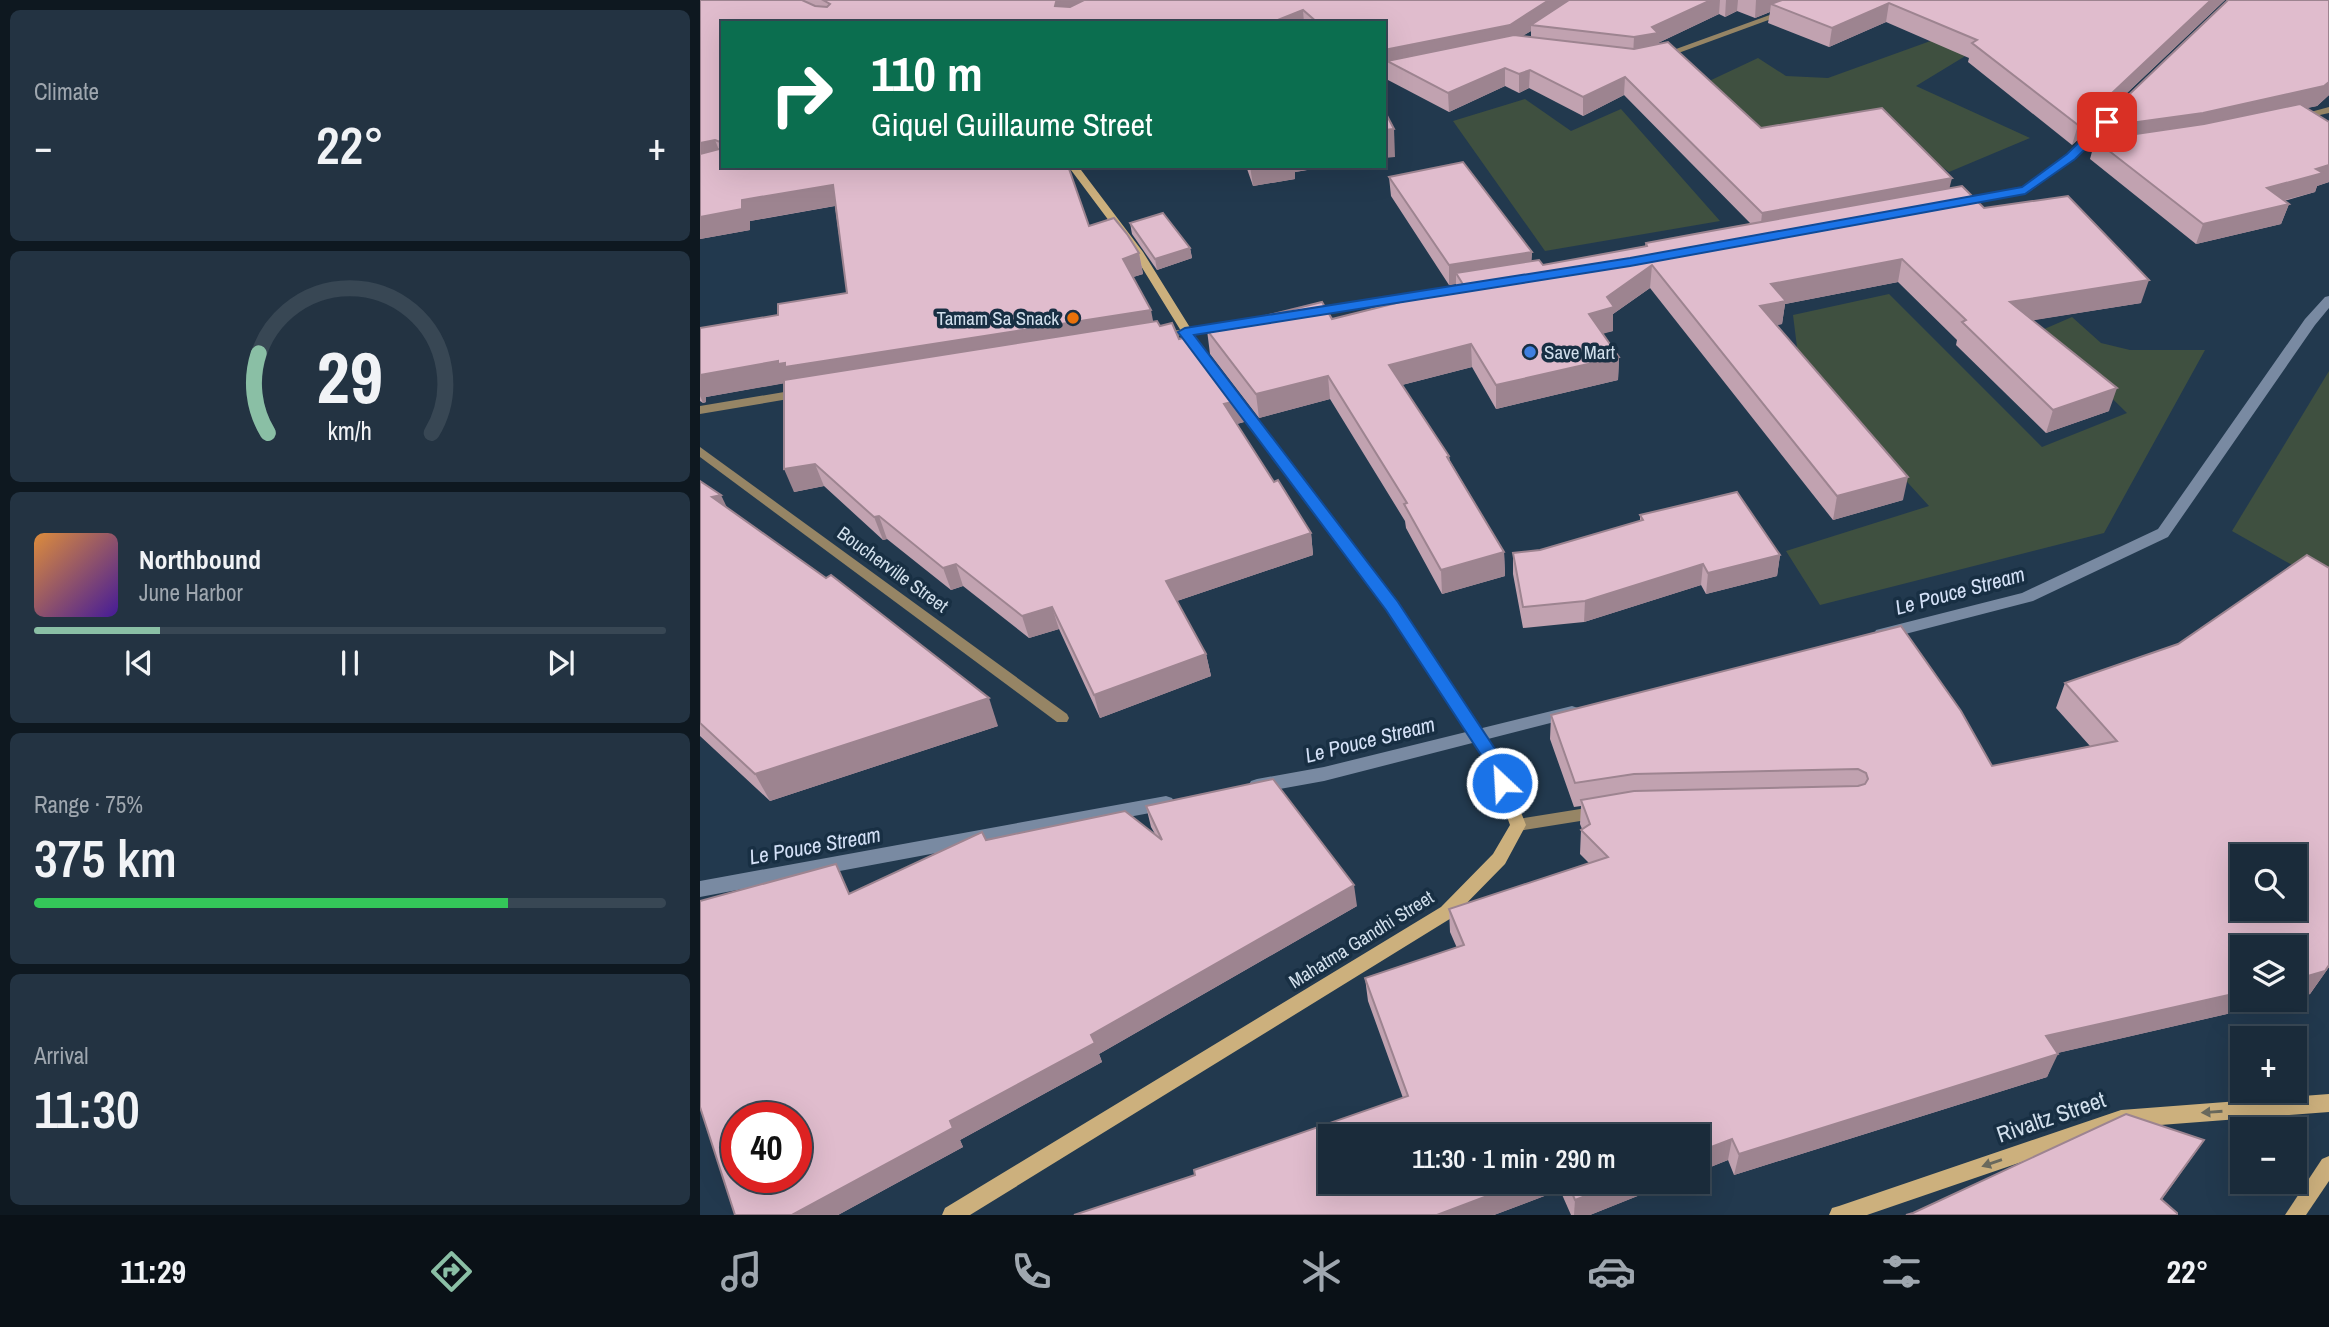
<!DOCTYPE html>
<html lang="en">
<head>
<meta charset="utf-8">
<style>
	body { margin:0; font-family:"Archivo Narrow",sans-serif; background:#233342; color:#f1f3f6; height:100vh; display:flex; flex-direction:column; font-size:26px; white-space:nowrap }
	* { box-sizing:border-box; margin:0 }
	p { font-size:23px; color:#9fa7af }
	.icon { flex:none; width:38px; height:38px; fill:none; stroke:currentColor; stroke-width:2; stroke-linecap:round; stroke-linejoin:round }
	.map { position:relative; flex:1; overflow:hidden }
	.details { display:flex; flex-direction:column; gap:10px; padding:10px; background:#0e1820; width:700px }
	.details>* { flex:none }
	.guide { position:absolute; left:21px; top:21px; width:665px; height:147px; border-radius:0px; box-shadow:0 7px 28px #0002,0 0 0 2px #384754; background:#0b6e4f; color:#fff; overflow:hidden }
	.controls { position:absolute; left:1530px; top:844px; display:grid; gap:14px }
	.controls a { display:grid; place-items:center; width:77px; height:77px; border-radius:0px; background:#1a2b3a; box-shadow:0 7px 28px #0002,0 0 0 2px #384754; font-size:35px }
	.speed { position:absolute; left:21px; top:1102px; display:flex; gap:14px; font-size:35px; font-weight:700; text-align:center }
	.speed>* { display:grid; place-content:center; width:91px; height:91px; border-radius:50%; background:#1a2b3a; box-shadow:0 7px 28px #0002,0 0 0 2px #384754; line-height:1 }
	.speed .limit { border:10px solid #d22; background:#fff; color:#111 }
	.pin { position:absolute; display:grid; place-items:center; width:60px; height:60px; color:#fff; margin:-30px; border-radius:14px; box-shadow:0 4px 10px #0006 }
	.me { position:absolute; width:77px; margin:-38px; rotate:335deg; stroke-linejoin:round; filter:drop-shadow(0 0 5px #0008) }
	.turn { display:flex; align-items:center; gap:24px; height:147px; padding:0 35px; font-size:32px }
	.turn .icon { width:91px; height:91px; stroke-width:2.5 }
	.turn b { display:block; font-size:49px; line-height:60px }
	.big { font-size:52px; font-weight:600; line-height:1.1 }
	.details .tile { flex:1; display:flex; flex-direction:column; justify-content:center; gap:10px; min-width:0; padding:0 24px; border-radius:10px; background:#233342 }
	.details .dial { align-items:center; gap:0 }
	.dial svg { height:182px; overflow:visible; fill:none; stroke:#384754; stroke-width:7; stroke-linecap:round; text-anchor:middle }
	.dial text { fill:#f1f3f6; stroke:none }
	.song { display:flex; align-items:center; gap:21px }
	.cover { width:84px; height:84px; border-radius:10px; background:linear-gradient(135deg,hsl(30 70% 55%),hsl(260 70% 35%)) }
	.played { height:7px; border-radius:4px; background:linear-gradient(90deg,#8abfa5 20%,#384754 20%) }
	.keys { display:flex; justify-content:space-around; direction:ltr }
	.heat { display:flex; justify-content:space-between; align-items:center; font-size:38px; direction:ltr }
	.charge { height:10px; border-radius:5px; background:linear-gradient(90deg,#34c759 75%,#384754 0) }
	.trip { position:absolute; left:618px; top:1124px; width:392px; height:70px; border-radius:0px; background:#1a2b3a; box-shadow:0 7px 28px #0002,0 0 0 2px #384754; font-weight:600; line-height:70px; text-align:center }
	.menu { display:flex; height:112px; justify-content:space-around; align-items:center; background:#0a1117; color:#9fa7af }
	.menu .icon { width:49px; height:49px }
	.menu .current { color:#8abfa5 }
	.menu b { font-size:32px; color:#f1f3f6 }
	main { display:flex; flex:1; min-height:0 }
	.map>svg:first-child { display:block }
	.green { fill:#3f5040 }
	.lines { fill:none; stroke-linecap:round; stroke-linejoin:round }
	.stream { fill:#798aa2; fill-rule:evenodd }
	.lane { fill:#968565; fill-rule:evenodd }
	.street { fill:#968565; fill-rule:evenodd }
	.secondary { fill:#ccb07d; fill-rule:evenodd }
	.wall { fill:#c1a2b0; fill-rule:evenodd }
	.shaded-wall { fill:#9d8490 }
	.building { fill:#e0bccd; stroke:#9d8490; stroke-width:2; fill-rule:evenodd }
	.oneway { fill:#69695d }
	.route { fill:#1a73e8; stroke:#114b97; stroke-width:2 }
	.food-dot { fill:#e8710a; stroke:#182f43; stroke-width:2.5 }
	.shop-dot { fill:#3f7fe0; stroke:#182f43; stroke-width:2.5 }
	.labels { text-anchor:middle; stroke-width:7; stroke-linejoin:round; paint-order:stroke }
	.poi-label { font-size:19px; fill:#d1dfec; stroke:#182f43; text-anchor:end }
	.street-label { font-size:19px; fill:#d1dfec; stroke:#182f43 }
	.water-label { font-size:21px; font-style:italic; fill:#d4e1f7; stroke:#182f43 }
	.near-street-label { font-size:23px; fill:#d1dfec; stroke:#182f43 }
</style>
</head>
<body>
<main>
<section class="details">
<div class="tile"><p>Climate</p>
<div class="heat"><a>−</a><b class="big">22°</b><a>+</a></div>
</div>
<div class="tile dial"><svg viewBox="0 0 100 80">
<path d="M14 69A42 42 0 1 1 86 69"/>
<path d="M14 69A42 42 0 0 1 10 34" stroke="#8abfa5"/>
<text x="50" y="56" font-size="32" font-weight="700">29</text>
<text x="50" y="72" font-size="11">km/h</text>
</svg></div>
<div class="tile">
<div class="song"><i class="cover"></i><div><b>Northbound</b><p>June Harbor</p></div></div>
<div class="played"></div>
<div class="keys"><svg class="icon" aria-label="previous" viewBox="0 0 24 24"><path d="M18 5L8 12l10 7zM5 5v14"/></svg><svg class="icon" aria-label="pause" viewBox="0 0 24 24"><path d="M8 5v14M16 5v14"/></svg><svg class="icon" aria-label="next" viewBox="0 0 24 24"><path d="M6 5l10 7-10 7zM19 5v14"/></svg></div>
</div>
<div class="tile"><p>Range · 75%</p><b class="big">375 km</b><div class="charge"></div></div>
<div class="tile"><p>Arrival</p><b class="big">11:30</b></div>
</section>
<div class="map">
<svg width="1629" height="1215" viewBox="0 0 1629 1215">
	<rect width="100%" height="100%" fill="#22394e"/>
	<g class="green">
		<polygon points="1236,39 1267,55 1216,86 1330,138 1249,172 1175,118 1073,138 1007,82 1058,58 1086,76 1128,78"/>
		<polygon points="825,99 871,131 921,109 1020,221 845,251 753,121"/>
		<polygon points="1189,294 1342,447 1427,413 1342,330 1372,317 1401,343 1430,350 1505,350 1404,533 1120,605 1086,551 1229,506 1099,363 1093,315"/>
		<polygon points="1629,371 1629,586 1532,531"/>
	</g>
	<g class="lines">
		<g class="stream">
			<polygon points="1629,296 1629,308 1615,325 1468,537 1333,601 1182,640 1176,638 1174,634 1176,630 1322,593 1458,529 1605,319 1625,297"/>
			<polygon points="872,706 878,708 880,712 878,716 624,781 557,793 551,791 548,786 551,781 557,779 624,767"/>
			<polygon points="466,796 472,798 475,803 472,808 466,810 0,897 0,881"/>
		</g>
		<polygon class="lane" points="899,806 905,808 907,812 905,816 899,818 818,831 812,830 810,825 812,820 818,819"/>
		<g class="street">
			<polygon points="1111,0 1123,0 962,59 954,57"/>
			<polygon points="1629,107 1629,113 1597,120 1592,117"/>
			<polygon points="1402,122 1410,124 1375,158 1329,192 1258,205 1253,202 1258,199 1322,187 1367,154"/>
			<polygon points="756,287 760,288 760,292 610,315 604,312 610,309"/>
			<polygon points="545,320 551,323 549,325 458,339 452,336 458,333"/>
			<polygon points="102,389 106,390 108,393 106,396 0,414 0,406"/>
			<polygon points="0,447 367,714 369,718 367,722 357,722 0,457"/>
		</g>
		<g class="secondary">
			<polygon points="368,166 378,166 443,252 504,350 502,352 494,352 433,253"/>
			<polygon points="529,387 533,388 697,603 800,759 826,825 805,864 753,917 270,1215 242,1215 245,1208 741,907 793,854 810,825 788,765 687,609 525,394 523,391 525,388"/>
			<polygon points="1629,1094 1629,1112 1421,1128 1167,1215 1129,1215 1132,1208 1139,1206 1421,1110"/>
			<polygon points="1629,1156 1629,1181 1606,1215 1585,1215 1622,1159"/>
		</g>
	</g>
	<g class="wall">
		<path d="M 0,0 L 1525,0 L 1372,145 L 1268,62 L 1269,58 L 1186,22 L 1129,47 L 1068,23 L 1070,12 L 1055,18 L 1037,11 L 1025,17 L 1019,14 L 958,43 L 958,44 L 1061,128 L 1250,188 L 1441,303 L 1333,320 L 1409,411 L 1346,433 L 1256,345 L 1257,340 L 1198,282 L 1085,304 L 1082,324 L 1076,325 L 1203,500 L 1133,520 L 950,288 L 913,314 L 913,331 L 902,333 L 919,357 L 918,380 L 796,409 L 772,367 L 702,385 L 749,456 L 750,461 L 804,552 L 805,576 L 742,594 L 706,528 L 705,521 L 630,399 L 559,418 L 510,354 L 507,330 L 632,319 L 756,288 L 756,284 L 749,285 L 691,196 L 689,177 L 832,252 L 831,261 L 843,265 L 945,246 L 946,243 L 1051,224 L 924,95 L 883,116 L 829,88 L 819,93 L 805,86 L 749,112 L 688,80 L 684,23 L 23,23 L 23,166 L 389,226 L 439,253 L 443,274 L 433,277 L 453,322 L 479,339 L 544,422 L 537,424 L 574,482 L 611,533 L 613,555 L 477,601 L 506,654 L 511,676 L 400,718 L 359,629 L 329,638 L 263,586 L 251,590 L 187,539 L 183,540 L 124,486 L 94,492 L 84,383 L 6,397 L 6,402 L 3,403 L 0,401 L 0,328 L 78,315 L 147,293 L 135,206 L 50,221 L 50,230 L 0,239 ZM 831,31 L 831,37 L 822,36 Z"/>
		<polygon points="1629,0 1629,95 1617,106 1606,108 1629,122 1629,182 1617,186 1615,192 1584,201 1589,204 1581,224 1496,244 1390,159 1393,148 1389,148 1394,128"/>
		<polygon points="546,166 631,166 595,172 595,179 553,186"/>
		<polygon points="430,223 490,248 492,258 457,270 432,234"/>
		<polygon points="0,481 27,508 298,726 70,801 0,736"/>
		<polygon points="940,515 1080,555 1077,576 1006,594 1001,585 884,622 823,628 813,574 813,553 840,550 940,521"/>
		<polygon points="1629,568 1629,967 1610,994 1594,999 1594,947 1542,999 1592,999 1357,1053 1347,1077 1034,1175 1028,1160 998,1172 998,1136 630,1181 975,1181 890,1215 871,1215 860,1190 794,1215 374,1215 495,1175 703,1098 668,1001 665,978 757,948 750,932 749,909 889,863 880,854 881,830 882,829 880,824 881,806 874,807 850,739 851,715 1292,766 1390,746 1356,708 1365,683 1478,644"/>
		<polygon points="446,806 657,906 399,1054 402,1062 260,1140 263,1147 138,1215 35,1215 151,894 286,840 455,834 451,827"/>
	</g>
	<g class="shaded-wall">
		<polygon points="360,0 405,0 359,23 355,6 356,2"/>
		<polygon points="849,0 879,0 831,25 831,31 810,44 687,61 687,69 684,69 684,50"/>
		<polygon points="1011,0 1020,0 1019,14 958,43 957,52 933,56 934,37 952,27"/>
		<polygon points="1026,0 1038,0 1037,11 1025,17"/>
		<polygon points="1056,0 1103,0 1071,4 1070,12 1055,18"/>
		<polygon points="1511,0 1525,0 1372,145 1378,125"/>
		<polygon points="1189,3 1186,22 1129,47 1132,28"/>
		<polygon points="603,10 604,23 570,23"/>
		<polygon points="805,68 805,86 749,112 748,93"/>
		<polygon points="830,70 829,88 819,93 819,74"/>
		<polygon points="925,77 924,95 883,116 883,97"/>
		<polygon points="1629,82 1629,95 1617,106 1497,132 1395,140 1393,148 1389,148 1394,128"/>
		<polygon points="694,129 695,157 684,158 684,130"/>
		<polygon points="15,140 23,160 0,164 0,143"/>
		<polygon points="1629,165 1629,182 1617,186 1615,192 1559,207 1567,188 1616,169"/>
		<polygon points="550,166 631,166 595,172 595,179 553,186"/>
		<polygon points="1252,178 1247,198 1060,233 1062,213"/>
		<polygon points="133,185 140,205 50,221 50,230 0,239 0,217 42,200"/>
		<polygon points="1589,204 1581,224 1496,244 1503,224"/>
		<polygon points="490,248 492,258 457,270 455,259"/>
		<polygon points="832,252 831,272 756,273 756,284 749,285 749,265"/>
		<polygon points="439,253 443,274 427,279 423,259"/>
		<polygon points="1202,259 1198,282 1085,304 1082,324 1057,329 1060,306 1071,284"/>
		<polygon points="952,265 950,288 913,314 913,331 888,338 889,314 907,297"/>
		<polygon points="1449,280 1441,303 1304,325 1310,302"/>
		<polygon points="451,310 455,331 86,383 6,397 6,402 3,403 0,396 0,375 78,361"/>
		<polygon points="771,344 772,367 690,388 689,365"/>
		<polygon points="919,357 918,380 796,409 796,385"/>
		<polygon points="628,376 630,399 559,418 556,394"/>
		<polygon points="1417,388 1409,411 1346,433 1353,410"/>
		<polygon points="540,400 544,422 528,426 524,404"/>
		<polygon points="115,464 124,486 94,492 84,469"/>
		<polygon points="1208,477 1203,500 1133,520 1137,496"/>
		<polygon points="21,495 34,522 12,497"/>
		<polygon points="179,516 187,539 183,540 174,517"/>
		<polygon points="611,533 613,555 471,603 466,581"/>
		<polygon points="804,552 805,576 742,594 741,570"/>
		<polygon points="1080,555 1077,576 1006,594 1008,573"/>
		<polygon points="256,564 263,586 251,590 243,568"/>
		<polygon points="1003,564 1001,585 884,622 885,601"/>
		<polygon points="352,607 359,629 329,638 322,616"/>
		<polygon points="506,654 511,676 400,718 394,695"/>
		<polygon points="289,698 298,726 70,801 55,774"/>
		<polygon points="654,885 657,906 399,1054 402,1062 260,1140 263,1147 138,1215 92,1215 391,1035"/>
		<polygon points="1629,965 1629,967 1610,994 1594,999 1594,980"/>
		<polygon points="1542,992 1542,999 1592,999 1336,1058 1346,1036"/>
		<polygon points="1358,1054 1347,1077 1034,1175 1039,1154"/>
		<polygon points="1032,1139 1028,1160 998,1172 998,1152"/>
		<polygon points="1504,1140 1491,1159 1451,1215 1461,1199"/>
		<polygon points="827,1181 861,1181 860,1190 794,1215 737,1215"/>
		<polygon points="924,1181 975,1181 890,1215 874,1215 875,1200"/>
	</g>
	<g class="building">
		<polygon points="0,0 102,0 115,6 127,7 130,4 123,0 360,0 356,2 355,6 370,7 384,0 849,0 810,25 684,50 684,23 618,23 603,10 570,23 532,23 526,20 517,23 23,23 23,143 15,140 0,143"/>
		<polygon points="869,0 1011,0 952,27 958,33 934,37 831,25"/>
		<polygon points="1082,0 1511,0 1378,125 1272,43 1277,40 1189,3 1132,28 1071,4"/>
		<polygon points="1528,0 1629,0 1629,82 1624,86 1503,113 1394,128"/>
		<polygon points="814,35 934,49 968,42 1061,128 1182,108 1252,178 1062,213 925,77 883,97 830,70 819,74 805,68 748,93 687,61"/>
		<polygon points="1600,104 1629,122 1629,165 1616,169 1623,173 1567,188 1589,204 1503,224 1395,140 1504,124"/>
		<polygon points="684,110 694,129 684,130"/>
		<polygon points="23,148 23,166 368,166 389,226 414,218 427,234 439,253 423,259 451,310 85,367 85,363 78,364 78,361 0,375 0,328 78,315 78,304 147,293 133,185 42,200 42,209 0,217 0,154"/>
		<polygon points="763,162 832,252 749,265 689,177"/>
		<polygon points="1262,186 1284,208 1368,196 1449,280 1310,302 1417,388 1353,410 1262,322 1266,320 1202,259 1071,284 1086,301 1060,306 1208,477 1137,496 952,265 907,297 914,307 889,314 919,357 796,385 771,344 689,365 749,456 747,457 804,552 741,570 704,504 707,503 628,376 556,394 507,330 622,302 632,319 764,286 756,273 839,260 843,265 947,246 946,243 1011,231"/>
		<polygon points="463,213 490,248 455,259 430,223"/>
		<polygon points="457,321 460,326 472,323 479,339 491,336 540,400 524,404 574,482 578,480 611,533 466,581 506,654 394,695 352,607 322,616 256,564 243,568 179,516 174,517 115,464 84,469 84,380"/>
		<polygon points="0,481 21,495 12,497 126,578 131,575 289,698 55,774 0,723"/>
		<polygon points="1037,492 1080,555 1008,573 1003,564 885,601 823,607 813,553 840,550 943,520 940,515"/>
		<path d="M 1607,555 L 1629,568 L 1629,965 L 1625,971 L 1594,980 L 1594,947 L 1542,947 L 1542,992 L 1346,1036 L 1358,1054 L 1039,1154 L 1032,1139 L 998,1152 L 998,1136 L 630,1136 L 630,1181 L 827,1181 L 737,1215 L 374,1215 L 495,1175 L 494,1170 L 708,1096 L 665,978 L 764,945 L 749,909 L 908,857 L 881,830 L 890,824 L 881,800 L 934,791 L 1158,786 L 1165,784 L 1168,779 L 1166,773 L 1158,769 L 934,774 L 875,783 L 851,715 L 1201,626 L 1261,711 L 1292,766 L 1417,741 L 1365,683 L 1478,644 ZM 1542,856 L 1594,856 L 1594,908 L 1542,908 Z"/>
		<path d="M 573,779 L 654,885 L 391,1035 L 395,1043 L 250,1121 L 253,1128 L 92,1215 L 35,1215 L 0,1107 L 0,901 L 136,864 L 149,894 L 282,832 L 286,840 L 425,811 L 462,840 L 446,806 ZM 37,1118 L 96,1118 L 96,1178 L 37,1178 Z"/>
		<polygon points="1426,1114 1504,1140 1461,1199 1477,1213 1477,1215 1206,1215 1213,1213"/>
		<polygon points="867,1181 924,1181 875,1200"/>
	</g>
	<defs><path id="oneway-solid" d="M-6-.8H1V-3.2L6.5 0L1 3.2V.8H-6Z" transform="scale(1.75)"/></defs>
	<g class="oneway">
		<use href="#oneway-solid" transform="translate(1512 1112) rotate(176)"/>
		<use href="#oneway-solid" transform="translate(1292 1163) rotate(161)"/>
	</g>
	<polygon class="route" points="1403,119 1413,122 1375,159 1325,194 930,266 494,335 698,602 801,758 811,783 809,788 796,788 787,764 686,610 478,332 485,328 930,258 1322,187 1367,154"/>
	<circle class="food-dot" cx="373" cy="318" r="7"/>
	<circle class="shop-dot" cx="830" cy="352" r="7"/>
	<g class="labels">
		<g class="poi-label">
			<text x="359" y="325">Tamam Sa Snack</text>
			<text x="844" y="359" text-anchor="start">Save Mart</text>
		</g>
		<g class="street-label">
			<text transform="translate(193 569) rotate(36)" y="7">Boucherville Street</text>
			<text transform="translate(661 939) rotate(-32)" y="7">Mahatma Gandhi Street</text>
		</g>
		<g class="water-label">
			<text transform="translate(1260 591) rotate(-15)" y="7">Le Pouce Stream</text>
			<text transform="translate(670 740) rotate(-14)" y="7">Le Pouce Stream</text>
			<text transform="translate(115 846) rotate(-10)" y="7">Le Pouce Stream</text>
		</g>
		<g class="near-street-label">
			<text transform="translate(1351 1117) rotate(-19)" y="8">Rivaltz Street</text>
		</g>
	</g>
</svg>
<div class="controls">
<a><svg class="icon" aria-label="search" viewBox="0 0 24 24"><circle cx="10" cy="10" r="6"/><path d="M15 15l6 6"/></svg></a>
<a><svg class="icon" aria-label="layers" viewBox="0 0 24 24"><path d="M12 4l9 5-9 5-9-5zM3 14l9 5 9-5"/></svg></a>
<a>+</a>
<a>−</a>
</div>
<div class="speed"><div class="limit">40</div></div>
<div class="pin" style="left:1407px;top:122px;background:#d93025"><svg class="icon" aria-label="arrive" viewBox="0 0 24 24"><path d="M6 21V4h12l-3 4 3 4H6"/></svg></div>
<svg class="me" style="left:802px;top:783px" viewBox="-20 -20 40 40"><circle r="17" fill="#1a73e8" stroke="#fff" stroke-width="3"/><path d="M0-11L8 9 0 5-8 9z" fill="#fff"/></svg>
<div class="trip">11:30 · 1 min · 290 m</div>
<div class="guide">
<div class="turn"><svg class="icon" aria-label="right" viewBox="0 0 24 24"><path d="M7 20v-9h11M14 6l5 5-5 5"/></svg><div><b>110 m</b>Giquel Guillaume Street</div></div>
</div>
</div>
</main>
<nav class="menu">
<b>11:29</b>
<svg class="icon current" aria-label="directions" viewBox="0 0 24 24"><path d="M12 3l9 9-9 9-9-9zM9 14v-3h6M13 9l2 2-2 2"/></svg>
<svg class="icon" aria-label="music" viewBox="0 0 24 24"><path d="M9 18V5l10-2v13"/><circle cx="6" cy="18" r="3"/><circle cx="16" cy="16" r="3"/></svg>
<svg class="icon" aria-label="phone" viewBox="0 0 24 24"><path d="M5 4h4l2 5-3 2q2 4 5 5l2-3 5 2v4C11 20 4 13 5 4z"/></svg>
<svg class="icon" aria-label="climate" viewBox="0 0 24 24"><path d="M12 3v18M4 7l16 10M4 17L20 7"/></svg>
<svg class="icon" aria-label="car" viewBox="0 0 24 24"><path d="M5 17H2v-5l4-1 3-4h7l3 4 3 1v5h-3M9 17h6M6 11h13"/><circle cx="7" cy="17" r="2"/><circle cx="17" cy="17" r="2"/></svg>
<svg class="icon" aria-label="filters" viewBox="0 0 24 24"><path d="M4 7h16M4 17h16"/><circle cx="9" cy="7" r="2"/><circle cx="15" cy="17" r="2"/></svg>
<b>22°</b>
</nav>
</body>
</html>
